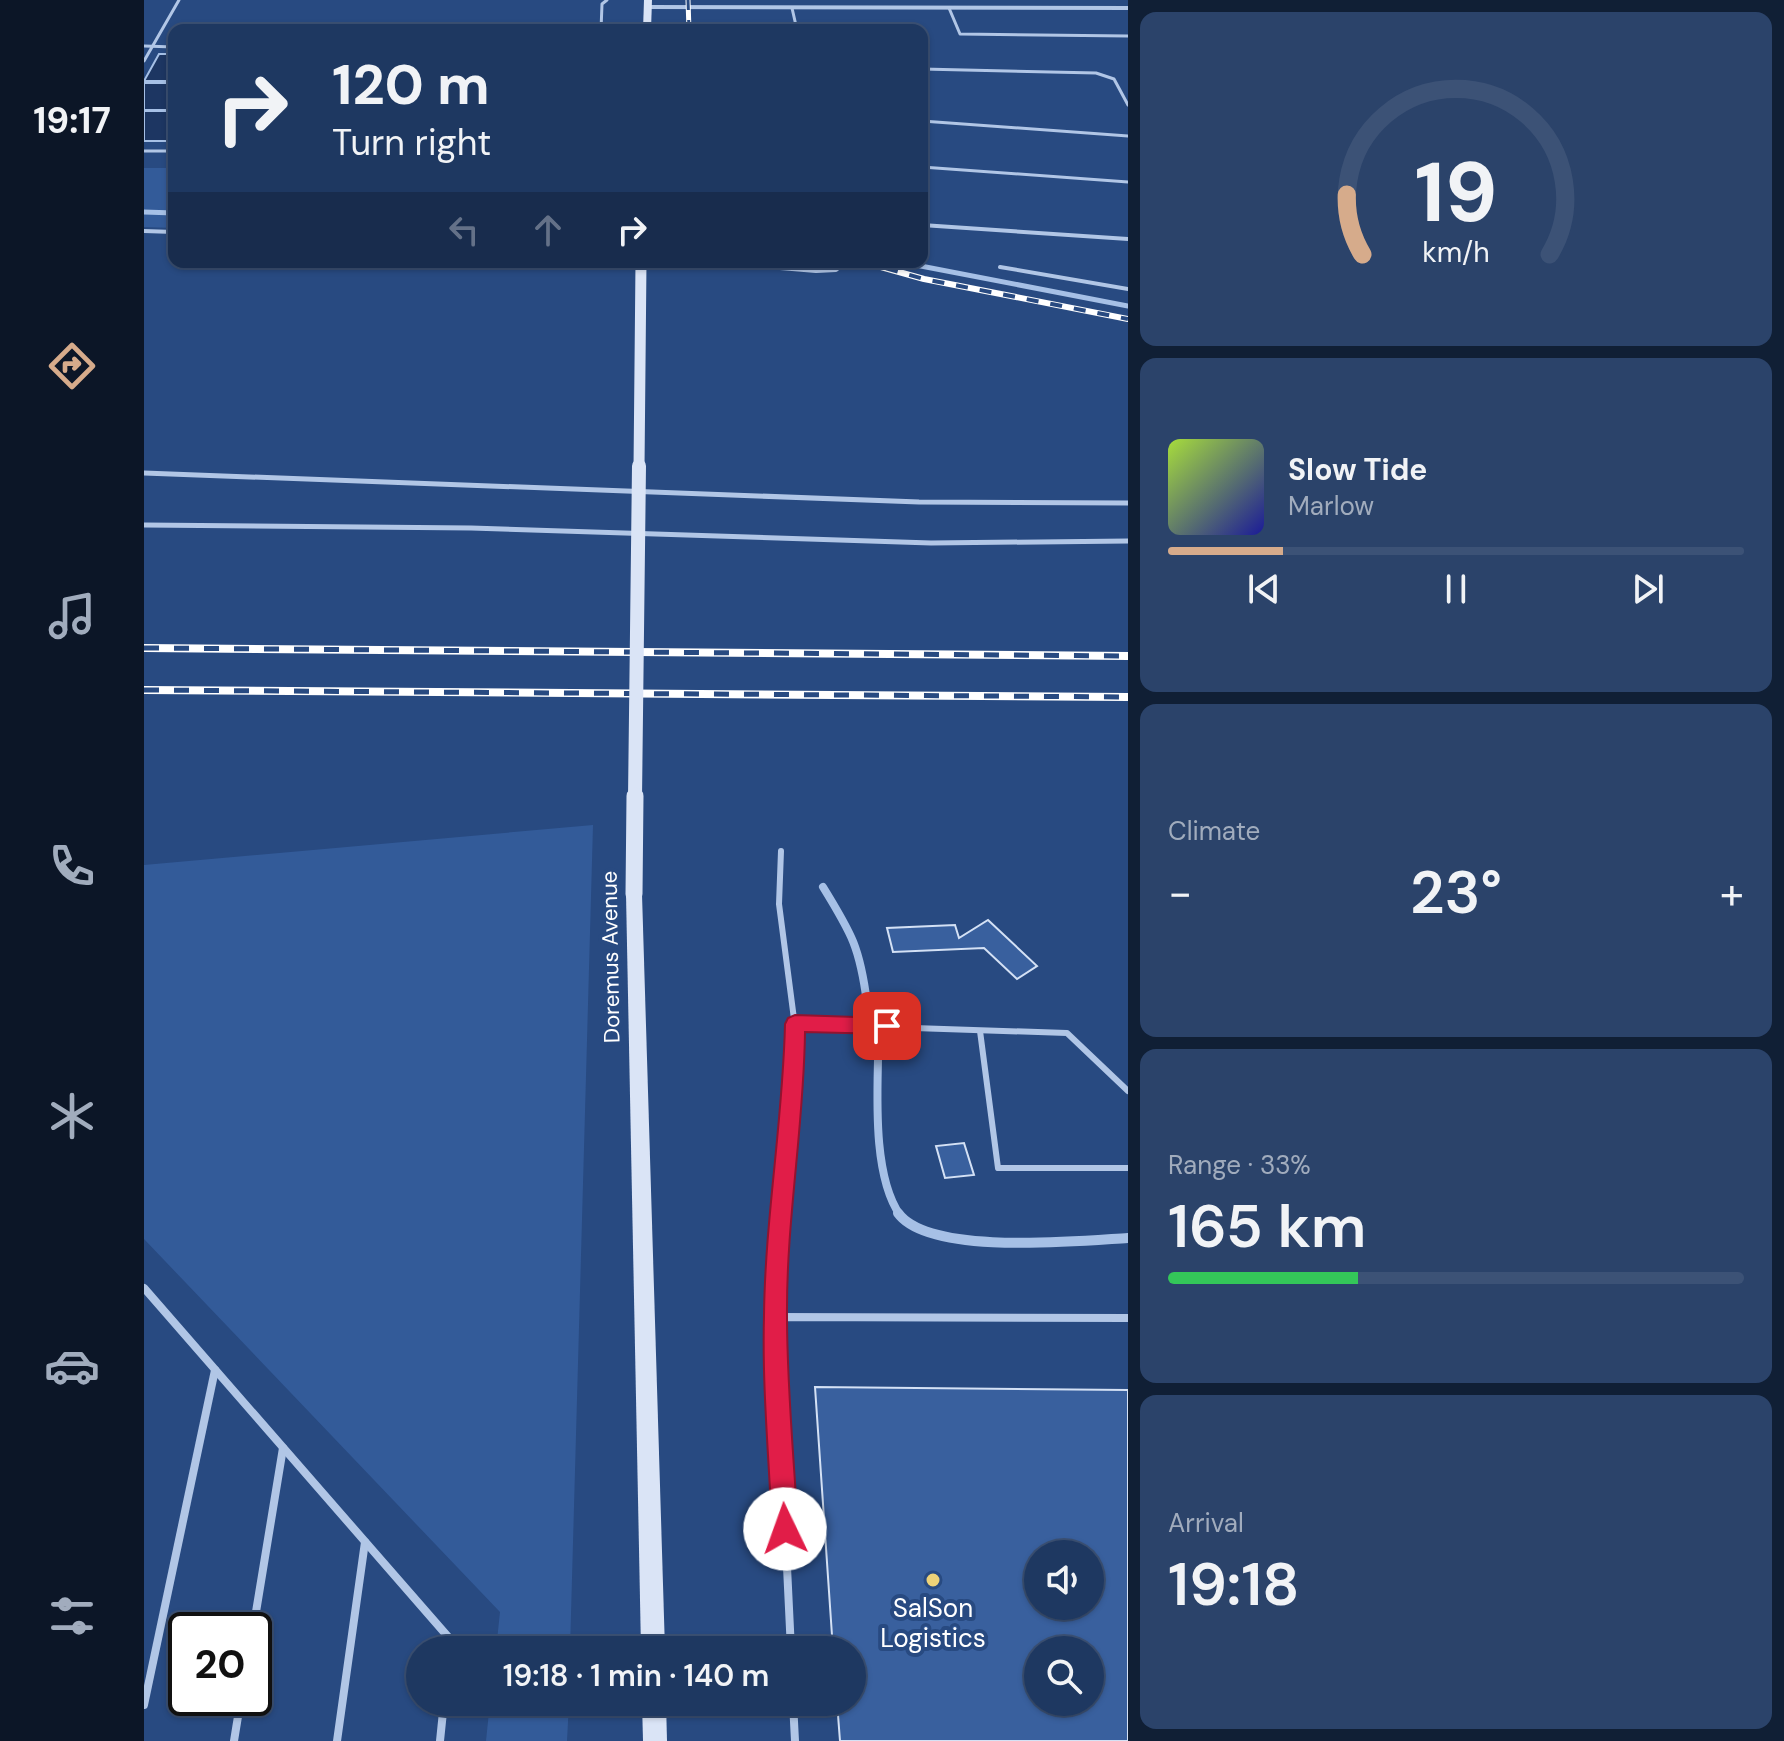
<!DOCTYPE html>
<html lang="en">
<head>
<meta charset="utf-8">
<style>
	body { margin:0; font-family:"DM Sans",sans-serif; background:#2b436a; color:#f1f3f6; height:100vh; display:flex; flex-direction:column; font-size:30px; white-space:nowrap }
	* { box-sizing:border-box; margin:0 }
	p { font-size:26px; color:#a1acbd }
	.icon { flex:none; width:44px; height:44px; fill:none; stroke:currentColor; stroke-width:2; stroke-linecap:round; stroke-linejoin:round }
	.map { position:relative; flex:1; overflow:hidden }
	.drawer { display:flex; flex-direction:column; gap:12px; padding:12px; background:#101f35; width:656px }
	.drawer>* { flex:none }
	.top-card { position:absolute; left:24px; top:24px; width:760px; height:244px; border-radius:16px; box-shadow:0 2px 6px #0004,0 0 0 2px #3c5276; background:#1e3861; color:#f1f3f6; overflow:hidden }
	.tools { position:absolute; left:880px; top:1540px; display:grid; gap:16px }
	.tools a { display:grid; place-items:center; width:80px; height:80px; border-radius:50%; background:#1e3861; box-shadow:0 2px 6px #0004,0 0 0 2px #3c5276; font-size:40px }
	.speed { position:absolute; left:24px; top:1612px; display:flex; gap:16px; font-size:40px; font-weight:700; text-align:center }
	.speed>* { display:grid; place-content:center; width:104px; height:104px; border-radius:50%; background:#1e3861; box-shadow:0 2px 6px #0004,0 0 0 2px #3c5276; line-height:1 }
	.speed .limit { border:4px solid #111; border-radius:12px; background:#fff; color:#111 }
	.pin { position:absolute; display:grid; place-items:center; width:68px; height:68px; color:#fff; margin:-34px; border-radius:16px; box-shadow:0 4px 12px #0006 }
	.me { position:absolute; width:88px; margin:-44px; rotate:357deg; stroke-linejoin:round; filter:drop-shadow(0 0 6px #0008) }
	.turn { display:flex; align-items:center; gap:28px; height:168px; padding:0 32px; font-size:36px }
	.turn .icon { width:104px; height:104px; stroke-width:2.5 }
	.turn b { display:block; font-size:56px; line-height:68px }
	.lanes { display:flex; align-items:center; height:76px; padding:0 32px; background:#0003; justify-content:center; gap:40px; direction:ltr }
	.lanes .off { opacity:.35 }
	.big { font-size:60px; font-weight:600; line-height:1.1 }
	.drawer .tile { flex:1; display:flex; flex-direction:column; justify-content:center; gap:12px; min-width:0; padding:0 28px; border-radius:16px; background:#2b436a }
	.drawer .dial { align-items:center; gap:0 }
	.dial svg { height:208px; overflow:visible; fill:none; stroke:#3c5276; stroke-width:7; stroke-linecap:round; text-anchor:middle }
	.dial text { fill:#f1f3f6; stroke:none }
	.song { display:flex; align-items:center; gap:24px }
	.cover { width:96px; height:96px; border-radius:12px; background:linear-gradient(135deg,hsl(80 70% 55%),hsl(240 70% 35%)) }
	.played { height:8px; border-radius:4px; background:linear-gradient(90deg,#d6ab8b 20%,#3c5276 20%) }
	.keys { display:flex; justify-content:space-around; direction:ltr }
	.heat { display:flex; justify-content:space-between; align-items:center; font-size:44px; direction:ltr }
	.charge { height:12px; border-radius:6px; background:linear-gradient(90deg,#34c759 33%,#3c5276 0) }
	.trip { position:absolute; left:262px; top:1636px; width:460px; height:80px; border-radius:40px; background:#1e3861; box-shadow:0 2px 6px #0004,0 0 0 2px #3c5276; font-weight:600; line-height:80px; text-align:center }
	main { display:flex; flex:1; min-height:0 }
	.menu { display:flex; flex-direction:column; width:144px; justify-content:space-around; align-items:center; background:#0c1627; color:#a1acbd }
	.menu .icon { width:56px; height:56px }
	.menu .on { color:#d6ab8b }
	.menu b { font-size:36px; color:#f1f3f6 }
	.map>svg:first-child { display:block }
	.green { fill:#335b99 }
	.water { fill:#1d3662; stroke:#a6c0e6; stroke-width:2 }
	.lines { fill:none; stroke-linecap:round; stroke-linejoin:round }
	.stream-far2 { stroke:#a6c0e6; stroke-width:5 }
	.stream-far1 { stroke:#a6c0e6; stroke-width:8 }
	.stream { stroke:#a6c0e6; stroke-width:10 }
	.building { fill:#39609e; stroke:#d4e1f5; stroke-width:2; fill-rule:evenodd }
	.lane-far4 { stroke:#b1c6e6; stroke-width:3 }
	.lane-far3 { stroke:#b1c6e6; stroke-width:4 }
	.lane-far2 { stroke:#b1c6e6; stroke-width:5 }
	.lane-far1 { stroke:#b1c6e6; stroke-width:6 }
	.lane { stroke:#b1c6e6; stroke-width:8 }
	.street { stroke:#b1c6e6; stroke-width:4 }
	.secondary { fill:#dae4f6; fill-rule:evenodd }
	.rail-far2-casing { stroke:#fff; stroke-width:5 }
	.rail-far1-casing { stroke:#fff; stroke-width:6 }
	.rail-casing { stroke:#fff; stroke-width:8 }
	.rail-far2 { stroke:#284a81; stroke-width:3; stroke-dasharray:10; stroke-linecap:butt }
	.rail-far1 { stroke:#284a81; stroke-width:4; stroke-dasharray:12; stroke-linecap:butt }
	.rail { stroke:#284a81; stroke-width:5; stroke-dasharray:15; stroke-linecap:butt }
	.secondary-bridge-far2 { stroke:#dae4f6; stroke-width:11 }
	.secondary-bridge-far1 { stroke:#dae4f6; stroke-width:14 }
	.secondary-bridge { stroke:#dae4f6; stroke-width:17 }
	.route { fill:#e11d48; stroke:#92132f; stroke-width:2 }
	.poi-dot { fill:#edd278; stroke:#284a81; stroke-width:3 }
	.labels { text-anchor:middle; stroke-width:8; stroke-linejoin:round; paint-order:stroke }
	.street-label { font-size:22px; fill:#fff; stroke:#284a81 }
	.near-poi-label { font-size:26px; fill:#fff; stroke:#284a81 }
</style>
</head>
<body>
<main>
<nav class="menu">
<b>19:17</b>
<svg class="icon on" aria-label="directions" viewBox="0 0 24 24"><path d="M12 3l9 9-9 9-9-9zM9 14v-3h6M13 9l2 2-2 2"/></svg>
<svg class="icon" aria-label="music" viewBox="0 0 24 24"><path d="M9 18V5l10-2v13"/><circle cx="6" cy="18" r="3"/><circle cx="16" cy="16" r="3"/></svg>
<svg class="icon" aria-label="phone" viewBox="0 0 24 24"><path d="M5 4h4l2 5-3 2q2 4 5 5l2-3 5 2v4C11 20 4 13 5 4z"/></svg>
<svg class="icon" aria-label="climate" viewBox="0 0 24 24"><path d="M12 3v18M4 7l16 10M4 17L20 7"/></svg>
<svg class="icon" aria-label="car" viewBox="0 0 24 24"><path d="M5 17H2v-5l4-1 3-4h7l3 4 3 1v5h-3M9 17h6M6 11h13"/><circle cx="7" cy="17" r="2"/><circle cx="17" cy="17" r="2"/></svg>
<svg class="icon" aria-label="filters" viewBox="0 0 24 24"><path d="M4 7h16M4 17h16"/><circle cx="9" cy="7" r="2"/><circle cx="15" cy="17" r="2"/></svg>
</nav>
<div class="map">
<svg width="984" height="1741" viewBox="0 0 984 1741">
	<rect width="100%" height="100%" fill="#284a81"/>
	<g class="green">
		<polygon points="0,168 30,168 30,228 0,227"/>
		<polygon points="449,825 426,1650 352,1650 356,1612 0,1239 0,865"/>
		<polygon points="346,1702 425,1702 423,1741 342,1741"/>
	</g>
	<g class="water">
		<polygon points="15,54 30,54 30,81 0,81"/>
		<rect x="0" y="83" width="30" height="27"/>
		<rect x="0" y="111" width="30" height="30"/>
	</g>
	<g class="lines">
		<g class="stream-far2">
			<polyline points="0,212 30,213"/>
			<polyline points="756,262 984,306"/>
		</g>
		<g class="stream-far1">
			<path d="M 679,887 C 708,934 716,948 723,1003"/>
			<path d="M 734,1060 C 733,1103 730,1178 756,1215"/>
		</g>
		<path class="stream" d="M 754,1213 C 785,1256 934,1241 984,1238"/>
	</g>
	<g class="building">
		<polygon points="844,920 893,966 873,979 840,948 749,952 743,928 811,925 815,938"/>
		<polygon points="820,1143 830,1175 801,1178 792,1146"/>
		<path d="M 671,1387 L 984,1390 L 984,1741 L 696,1741 L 693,1702 L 708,1702 L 708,1650 L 689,1650 ZM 894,1554 L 946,1554 L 946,1606 L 894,1606 ZM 894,1650 L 946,1650 L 946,1702 L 894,1702 Z"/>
	</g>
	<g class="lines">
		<g class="lane-far4">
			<polyline points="648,8 653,30"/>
			<polyline points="805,8 816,34 984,36"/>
			<polyline points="457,30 458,4 463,0"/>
			<polyline points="686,30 752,30"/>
			<polyline points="0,46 30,47"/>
			<polyline points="0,61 35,0"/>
			<polyline points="778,69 952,73 970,79 984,105"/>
			<polyline points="778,121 984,136"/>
			<polyline points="0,151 30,151"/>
			<polyline points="778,167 984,182"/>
		</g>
		<g class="lane-far3">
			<polyline points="778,225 984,239"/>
			<polyline points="0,231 30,232"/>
			<polyline points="562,262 672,271 692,270 702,262"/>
			<polyline points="856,267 984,289"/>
		</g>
		<g class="lane-far2">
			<polyline points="0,473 775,502 984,503"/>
			<polyline points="0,525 327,528 787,543 984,541"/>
		</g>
		<g class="lane-far1">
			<polyline points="651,1024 923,1033 984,1091"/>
			<polyline points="836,1031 854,1168 984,1168"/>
			<polyline points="636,1215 653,1042 635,904 637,851"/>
		</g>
		<g class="lane">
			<polyline points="0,1288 306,1639 305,1650"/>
			<polyline points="631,1317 637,1213"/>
			<polyline points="109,1630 139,1448"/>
			<polyline points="647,1650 631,1317 984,1318"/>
			<polyline points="649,1702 651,1741"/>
			<polyline points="0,1705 71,1370"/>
			<polyline points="90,1741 97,1698"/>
			<polyline points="193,1741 221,1542"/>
			<polyline points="296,1741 300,1702"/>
		</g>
		<polyline class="street" points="504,7 984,8"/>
		<g class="secondary">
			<polygon points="500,0 508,0 507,30 499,30"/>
			<polygon points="490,888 496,890 498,894 521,1650 497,1650 482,894 484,890"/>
			<polygon points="498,1702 522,1702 523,1741 499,1741"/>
		</g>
		<defs>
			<polyline id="rail-far2" points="544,0 545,30"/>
			<polyline id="rail-far1" points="719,262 780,279 984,319"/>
			<g id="rail">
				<polyline points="0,648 984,656"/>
				<polyline points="0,690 984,697"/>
			</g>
		</defs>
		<use href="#rail-far2" class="rail-far2-casing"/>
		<use href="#rail-far1" class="rail-far1-casing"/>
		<use href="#rail" class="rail-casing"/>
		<use href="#rail-far2" class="rail-far2"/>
		<use href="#rail-far1" class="rail-far1"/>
		<use href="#rail" class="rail"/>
		<polyline class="secondary-bridge-far2" points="495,468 497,262"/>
		<polyline class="secondary-bridge-far1" points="491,798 495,466"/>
		<polyline class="secondary-bridge" points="490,894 491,796"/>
	</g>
	<path class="route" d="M 651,1015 L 743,1018 L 750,1020 L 753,1026 L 750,1032 L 743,1034 L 661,1032 C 660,1127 642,1221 643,1317 C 643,1387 650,1459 654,1529 L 650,1538 L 641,1542 L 632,1538 L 628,1529 C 625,1458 618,1386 620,1316 C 621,1218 639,1121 641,1024 L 644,1018 Z"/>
	<circle class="poi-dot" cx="789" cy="1580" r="8"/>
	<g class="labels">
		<g class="street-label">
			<text transform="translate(466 957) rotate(-91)" y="8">Doremus Avenue</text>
		</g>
		<g class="near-poi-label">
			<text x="789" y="1617">SalSon<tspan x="789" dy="30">Logistics</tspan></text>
		</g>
	</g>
</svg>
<div class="tools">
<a><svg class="icon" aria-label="sound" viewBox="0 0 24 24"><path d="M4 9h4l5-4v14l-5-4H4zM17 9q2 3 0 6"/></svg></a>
<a><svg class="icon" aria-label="search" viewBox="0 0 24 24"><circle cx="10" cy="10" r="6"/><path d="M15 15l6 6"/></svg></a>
</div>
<div class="speed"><div class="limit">20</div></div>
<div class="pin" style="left:743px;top:1026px;background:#d93025"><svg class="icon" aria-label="arrive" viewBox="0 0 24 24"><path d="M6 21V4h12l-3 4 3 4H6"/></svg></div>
<svg class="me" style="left:641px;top:1529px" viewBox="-20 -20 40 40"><circle r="19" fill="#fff"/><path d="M0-13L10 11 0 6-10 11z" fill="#e11d48"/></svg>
<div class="trip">19:18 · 1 min · 140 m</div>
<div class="top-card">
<div class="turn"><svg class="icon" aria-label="right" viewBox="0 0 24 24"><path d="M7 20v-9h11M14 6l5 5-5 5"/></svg><div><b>120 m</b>Turn right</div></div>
<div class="lanes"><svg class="icon off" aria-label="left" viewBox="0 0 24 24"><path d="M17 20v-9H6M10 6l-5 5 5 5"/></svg><svg class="icon off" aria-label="ahead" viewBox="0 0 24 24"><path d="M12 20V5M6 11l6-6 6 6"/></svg><svg class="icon" aria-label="right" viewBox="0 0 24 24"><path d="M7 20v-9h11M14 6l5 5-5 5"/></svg></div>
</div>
</div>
<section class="drawer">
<div class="tile dial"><svg viewBox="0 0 100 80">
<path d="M14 69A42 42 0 1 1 86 69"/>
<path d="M14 69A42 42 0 0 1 8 46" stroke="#d6ab8b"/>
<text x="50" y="56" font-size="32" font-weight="700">19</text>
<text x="50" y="72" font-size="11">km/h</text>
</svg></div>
<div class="tile">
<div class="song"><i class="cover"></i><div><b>Slow Tide</b><p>Marlow</p></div></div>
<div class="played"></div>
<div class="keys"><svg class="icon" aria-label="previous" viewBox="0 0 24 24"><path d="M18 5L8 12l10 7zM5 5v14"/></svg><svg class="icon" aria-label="pause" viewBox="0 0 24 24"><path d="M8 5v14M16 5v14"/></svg><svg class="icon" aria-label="next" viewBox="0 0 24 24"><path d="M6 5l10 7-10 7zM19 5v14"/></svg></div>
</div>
<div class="tile"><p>Climate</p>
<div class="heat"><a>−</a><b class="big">23°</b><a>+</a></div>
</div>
<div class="tile"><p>Range · 33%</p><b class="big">165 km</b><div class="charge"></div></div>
<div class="tile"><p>Arrival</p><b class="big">19:18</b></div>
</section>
</main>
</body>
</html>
